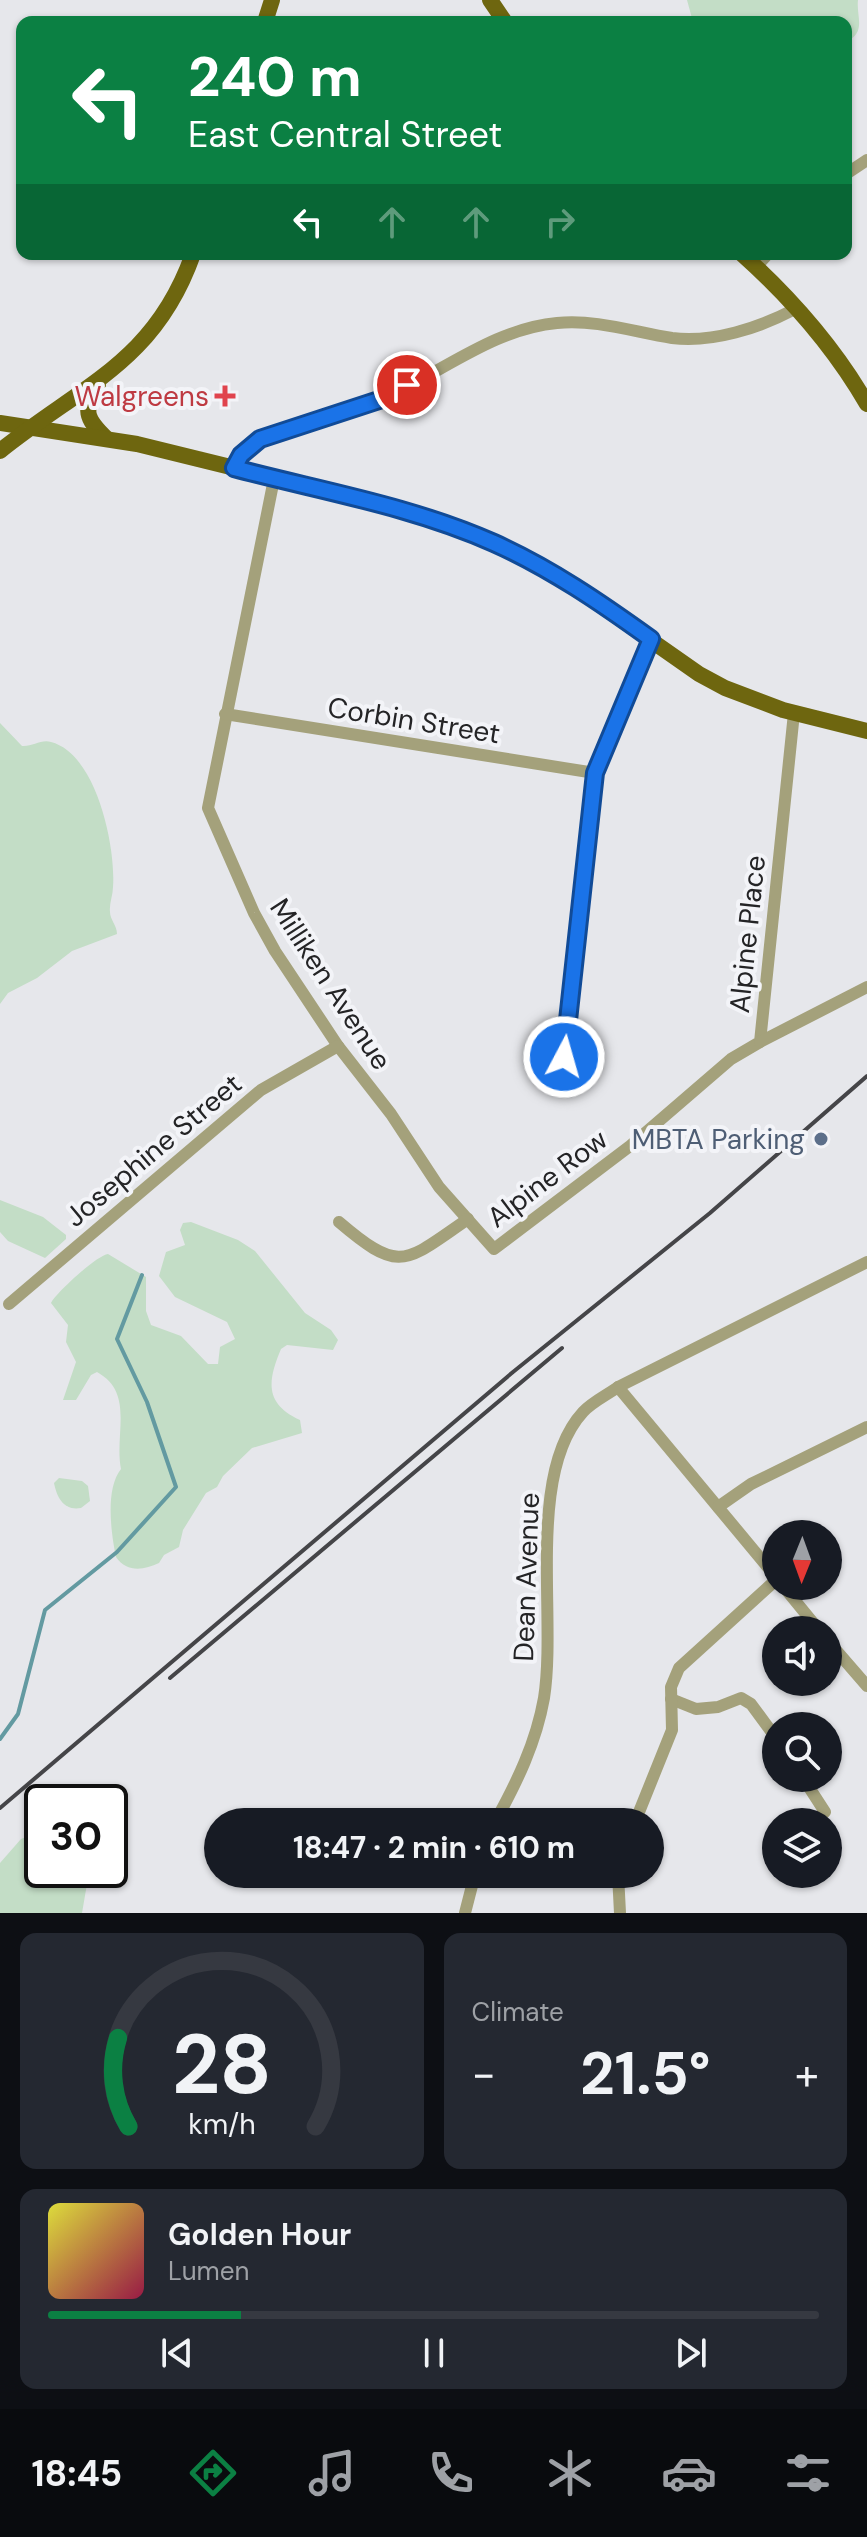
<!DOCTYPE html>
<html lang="en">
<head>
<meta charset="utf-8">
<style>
	body { margin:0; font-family:"DM Sans",sans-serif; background:#242831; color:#f1f3f6; height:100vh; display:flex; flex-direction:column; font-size:30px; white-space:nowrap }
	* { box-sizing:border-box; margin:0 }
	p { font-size:26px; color:#9ea1a6 }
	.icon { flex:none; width:44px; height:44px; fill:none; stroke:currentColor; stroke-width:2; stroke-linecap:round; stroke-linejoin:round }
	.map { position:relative; height:1913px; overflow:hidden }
	.sheet { display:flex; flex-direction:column; gap:20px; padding:20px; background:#0d0f14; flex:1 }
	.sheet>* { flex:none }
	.banner { position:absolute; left:16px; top:16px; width:836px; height:244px; border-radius:16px; box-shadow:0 2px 6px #0004; background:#0b8043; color:#fff; overflow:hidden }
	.needle { width:52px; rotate:181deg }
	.controls { position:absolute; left:762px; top:1520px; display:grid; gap:16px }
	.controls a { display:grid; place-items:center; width:80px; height:80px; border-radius:50%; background:#171b24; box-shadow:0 2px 6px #0004; font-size:40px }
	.speed { position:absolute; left:24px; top:1784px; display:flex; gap:16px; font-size:40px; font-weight:700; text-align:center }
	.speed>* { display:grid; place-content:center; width:104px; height:104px; border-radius:50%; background:#171b24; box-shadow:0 2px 6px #0004; line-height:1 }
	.speed .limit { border:4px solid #111; border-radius:12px; background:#fff; color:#111 }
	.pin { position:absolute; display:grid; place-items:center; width:68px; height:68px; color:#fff; margin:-34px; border:4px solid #fff; border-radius:50%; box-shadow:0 2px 8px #0007 }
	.me { position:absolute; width:88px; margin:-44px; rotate:6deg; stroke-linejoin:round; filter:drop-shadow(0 0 6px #0008) }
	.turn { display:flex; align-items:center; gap:28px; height:168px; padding:0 40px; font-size:36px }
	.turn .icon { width:104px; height:104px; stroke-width:2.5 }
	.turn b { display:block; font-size:56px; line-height:68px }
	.lanes { display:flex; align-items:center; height:76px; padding:0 40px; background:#0003; justify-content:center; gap:40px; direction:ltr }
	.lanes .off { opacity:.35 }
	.big { font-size:60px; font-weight:700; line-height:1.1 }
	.sheet .tile { flex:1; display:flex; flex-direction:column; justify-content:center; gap:12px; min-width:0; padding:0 28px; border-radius:16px; background:#242831 }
	.sheet .dial { align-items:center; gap:0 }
	.dial svg { height:208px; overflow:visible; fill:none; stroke:#363941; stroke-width:7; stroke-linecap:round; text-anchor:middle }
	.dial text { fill:#f1f3f6; stroke:none }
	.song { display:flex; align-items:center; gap:24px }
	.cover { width:96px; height:96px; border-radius:12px; background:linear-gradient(135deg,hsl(60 70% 55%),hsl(340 70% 35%)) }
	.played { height:8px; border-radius:4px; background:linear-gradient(90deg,#0b8043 25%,#363941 25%) }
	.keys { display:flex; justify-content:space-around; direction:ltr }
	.heat { display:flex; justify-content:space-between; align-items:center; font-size:44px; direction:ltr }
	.sheet .tiles { flex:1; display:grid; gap:20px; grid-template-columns:1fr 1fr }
	.tile:last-child { grid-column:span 2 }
	.trip { position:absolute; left:204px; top:1808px; width:460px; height:80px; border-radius:40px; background:#171b24; box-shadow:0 2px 6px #0004; font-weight:700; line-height:80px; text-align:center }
	.menu { display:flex; height:128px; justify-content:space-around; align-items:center; background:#090b0e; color:#9ea1a6 }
	.menu .icon { width:56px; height:56px }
	.menu .selected { color:#0b8043 }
	.menu b { font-size:36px; color:#f1f3f6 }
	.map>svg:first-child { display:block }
	.green { fill:#c3ddc6 }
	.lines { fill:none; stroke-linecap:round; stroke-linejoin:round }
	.stream { stroke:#639aa1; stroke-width:4 }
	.minor { stroke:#a4a17b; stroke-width:12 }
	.major { stroke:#6e660f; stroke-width:16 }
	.rail { stroke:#454548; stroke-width:4 }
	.route-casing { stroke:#114b97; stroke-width:20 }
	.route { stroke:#1a73e8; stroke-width:14 }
	.health-dot { fill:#e0444e; stroke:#f3f4f8; stroke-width:3 }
	.service-dot { fill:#5c6f8a; stroke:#f3f4f8; stroke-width:3 }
	.labels { text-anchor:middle; stroke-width:8; stroke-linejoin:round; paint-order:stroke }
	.health-label { font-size:28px; fill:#be3a42; stroke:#f3f4f8; text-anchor:end }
	.street-label { font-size:28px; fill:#242426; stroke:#f3f4f8 }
	.service-label { font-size:28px; fill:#4e5e75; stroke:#f3f4f8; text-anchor:end }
</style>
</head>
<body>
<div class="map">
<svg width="867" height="1913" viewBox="0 0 867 1913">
	<rect width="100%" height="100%" fill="#e6e7eb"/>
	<g class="green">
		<path d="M 687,0 L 858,0 C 856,17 867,32 846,42 L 846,22 L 693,22 Z"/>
		<path d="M 0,723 L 22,746 C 32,747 41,739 51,742 C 97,754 116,848 113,887 C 113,895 109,904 110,912 C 110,920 117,925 117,934 L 72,951 L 37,978 L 8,993 L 0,1004 Z"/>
		<polygon points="0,1200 43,1217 66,1235 66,1239 45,1258 8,1241 0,1232"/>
		<path d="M 191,1222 L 238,1240 L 255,1251 L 305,1313 L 331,1330 L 338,1340 L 333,1350 L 287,1345 L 281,1349 C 267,1382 265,1404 300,1420 L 302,1433 L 252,1448 L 223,1476 L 217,1487 L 206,1493 L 183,1530 L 179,1547 L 164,1555 L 159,1563 C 144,1570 127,1573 116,1557 C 111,1533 105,1489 121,1469 C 114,1434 135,1393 97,1372 L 91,1375 L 76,1400 L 63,1400 L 76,1362 L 66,1342 L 68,1325 L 51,1303 C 55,1294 97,1255 108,1254 L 146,1277 L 146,1311 L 151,1325 L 181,1336 L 208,1364 L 218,1364 L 220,1347 L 235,1339 L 227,1322 L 175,1297 L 159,1276 L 166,1252 L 185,1245 L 180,1230 L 183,1223 Z"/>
		<path d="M 59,1478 L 82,1481 L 88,1486 L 90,1501 L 81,1508 C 64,1511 57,1498 54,1483 Z"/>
		<polygon points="42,1831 42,1870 84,1870 88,1878 82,1913 0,1913 0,1863 21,1839"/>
	</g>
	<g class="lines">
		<polyline class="stream" points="0,1739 18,1714 45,1610 117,1552 176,1487 147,1402 117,1339 142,1275"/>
		<g class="minor">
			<polyline points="846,174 867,160"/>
			<polyline points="756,267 768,254"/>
			<path d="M 234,468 C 240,456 249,444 262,438 C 300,421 341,415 379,400 C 438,376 491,329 557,323 C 596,319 634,332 672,338 C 713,343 759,328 795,309"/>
			<polyline points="274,479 208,808 254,913 275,951 338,1046 391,1114 439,1187 494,1249 630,1146 731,1059 760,1042 794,713"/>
			<polyline points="225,714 595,773"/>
			<polyline points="760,1042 867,987"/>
			<polyline points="564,1057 595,773 651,639"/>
			<path d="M 339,1222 C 401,1275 405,1262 468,1219"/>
			<polyline points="9,1304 261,1090 338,1046"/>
			<polyline points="618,1387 776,1577"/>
			<polyline points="718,1507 751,1484 867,1427"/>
			<polyline points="783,1586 819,1630"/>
			<polyline points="828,1641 867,1686"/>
			<polyline points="671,1699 696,1709 718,1707 741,1698 751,1704 776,1738"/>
			<polyline points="803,1778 825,1812"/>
			<path d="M 495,1822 C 517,1782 536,1743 544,1698 C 557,1617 526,1474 583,1412 C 592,1402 607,1395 618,1387 L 867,1262"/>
			<polyline points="635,1822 672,1730 671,1687 679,1668 776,1580"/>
			<polyline points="618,1874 620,1913"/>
			<polyline points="465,1913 475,1874"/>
		</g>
		<g class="major">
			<polyline points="490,0 505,22"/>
			<polyline points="265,22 272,0"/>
			<path d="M 742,254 C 791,298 834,347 867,404"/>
			<path d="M 98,385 C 83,410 85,418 106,438"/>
			<polyline points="0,423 137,444 373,502 450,526 495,543 569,583 699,674 725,688 783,710 867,731"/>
			<path d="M 0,451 C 82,385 155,362 193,254"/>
		</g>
		<g class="rail">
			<polyline points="170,1678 562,1348"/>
			<polyline points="0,1808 513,1372 710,1213 867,1076"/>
		</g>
	</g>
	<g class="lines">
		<defs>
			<path id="route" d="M 407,385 L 379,400 L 260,439 L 241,455 L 234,468 C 321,491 411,506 494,543 C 550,568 601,603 651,639 L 595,773 L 564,1057"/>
		</defs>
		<use href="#route" class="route-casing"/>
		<use href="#route" class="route"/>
	</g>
	<path class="health-dot" d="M221 384h8v8h8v8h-8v8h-8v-8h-8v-8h8z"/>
	<circle class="service-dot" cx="821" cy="1139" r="8"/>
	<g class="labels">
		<g class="health-label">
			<text x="209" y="406">Walgreens</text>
		</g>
		<g class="street-label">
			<text transform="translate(414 720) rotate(9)" y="10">Corbin Street</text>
			<text transform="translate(747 934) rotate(-84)" y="10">Alpine Place</text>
			<text transform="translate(331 984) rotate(57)" y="10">Milliken Avenue</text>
			<text transform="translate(153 1150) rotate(-40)" y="10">Josephine Street</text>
			<text transform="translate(547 1178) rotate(-37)" y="10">Alpine Row</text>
			<text transform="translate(526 1577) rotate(-88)" y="10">Dean Avenue</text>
		</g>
		<g class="service-label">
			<text x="805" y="1149">MBTA Parking</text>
		</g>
	</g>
</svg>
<div class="controls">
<a><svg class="needle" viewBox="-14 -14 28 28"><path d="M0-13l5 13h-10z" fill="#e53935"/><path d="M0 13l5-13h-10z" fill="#9ea1a6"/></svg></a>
<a><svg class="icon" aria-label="sound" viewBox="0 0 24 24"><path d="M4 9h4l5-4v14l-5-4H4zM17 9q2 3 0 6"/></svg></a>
<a><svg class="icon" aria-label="search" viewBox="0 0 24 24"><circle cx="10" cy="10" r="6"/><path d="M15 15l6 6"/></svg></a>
<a><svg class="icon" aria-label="layers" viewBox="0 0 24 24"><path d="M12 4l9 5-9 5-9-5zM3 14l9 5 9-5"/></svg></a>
</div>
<div class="speed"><div class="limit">30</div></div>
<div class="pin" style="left:407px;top:385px;background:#d93025"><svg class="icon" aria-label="arrive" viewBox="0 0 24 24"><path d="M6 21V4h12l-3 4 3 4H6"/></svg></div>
<svg class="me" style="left:564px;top:1057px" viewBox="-20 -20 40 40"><circle r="17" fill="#1a73e8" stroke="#fff" stroke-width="3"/><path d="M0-11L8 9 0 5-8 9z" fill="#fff"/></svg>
<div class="trip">18:47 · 2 min · 610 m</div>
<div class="banner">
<div class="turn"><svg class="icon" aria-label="left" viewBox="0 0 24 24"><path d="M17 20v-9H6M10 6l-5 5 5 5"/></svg><div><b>240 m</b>East Central Street</div></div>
<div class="lanes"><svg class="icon" aria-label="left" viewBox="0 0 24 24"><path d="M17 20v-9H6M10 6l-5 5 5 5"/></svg><svg class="icon off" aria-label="ahead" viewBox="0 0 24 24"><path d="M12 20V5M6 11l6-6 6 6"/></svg><svg class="icon off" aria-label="ahead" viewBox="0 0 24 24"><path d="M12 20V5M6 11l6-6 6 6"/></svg><svg class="icon off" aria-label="right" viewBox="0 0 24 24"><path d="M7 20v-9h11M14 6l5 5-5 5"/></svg></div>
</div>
</div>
<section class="sheet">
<div class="tiles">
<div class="tile dial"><svg viewBox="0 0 100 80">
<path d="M14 69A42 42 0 1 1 86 69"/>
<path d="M14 69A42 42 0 0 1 10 35" stroke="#0b8043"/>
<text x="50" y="56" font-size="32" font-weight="700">28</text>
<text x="50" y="72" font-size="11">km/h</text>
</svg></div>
<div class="tile"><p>Climate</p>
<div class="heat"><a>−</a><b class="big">21.5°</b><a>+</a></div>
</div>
<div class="tile">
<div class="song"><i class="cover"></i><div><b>Golden Hour</b><p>Lumen</p></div></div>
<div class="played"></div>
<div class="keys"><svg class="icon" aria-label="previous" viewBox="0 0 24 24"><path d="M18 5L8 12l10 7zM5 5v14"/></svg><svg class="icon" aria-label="pause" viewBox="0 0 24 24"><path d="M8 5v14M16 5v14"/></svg><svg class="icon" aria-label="next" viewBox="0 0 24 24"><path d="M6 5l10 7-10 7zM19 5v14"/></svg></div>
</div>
</div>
</section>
<nav class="menu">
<b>18:45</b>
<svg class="icon selected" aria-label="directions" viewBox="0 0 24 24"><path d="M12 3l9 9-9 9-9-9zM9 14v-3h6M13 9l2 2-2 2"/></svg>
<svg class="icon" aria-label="music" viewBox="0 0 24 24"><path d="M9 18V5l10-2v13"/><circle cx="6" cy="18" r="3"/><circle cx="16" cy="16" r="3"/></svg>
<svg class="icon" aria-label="phone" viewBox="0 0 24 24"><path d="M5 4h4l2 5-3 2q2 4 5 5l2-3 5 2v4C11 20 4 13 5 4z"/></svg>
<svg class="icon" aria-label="climate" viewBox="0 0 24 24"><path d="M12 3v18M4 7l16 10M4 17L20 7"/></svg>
<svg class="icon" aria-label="car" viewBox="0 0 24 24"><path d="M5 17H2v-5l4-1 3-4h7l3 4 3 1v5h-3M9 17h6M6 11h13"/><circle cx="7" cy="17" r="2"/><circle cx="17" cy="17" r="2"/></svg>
<svg class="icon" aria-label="filters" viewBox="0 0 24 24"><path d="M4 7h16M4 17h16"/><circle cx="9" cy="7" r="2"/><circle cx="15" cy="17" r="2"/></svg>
</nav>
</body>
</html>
